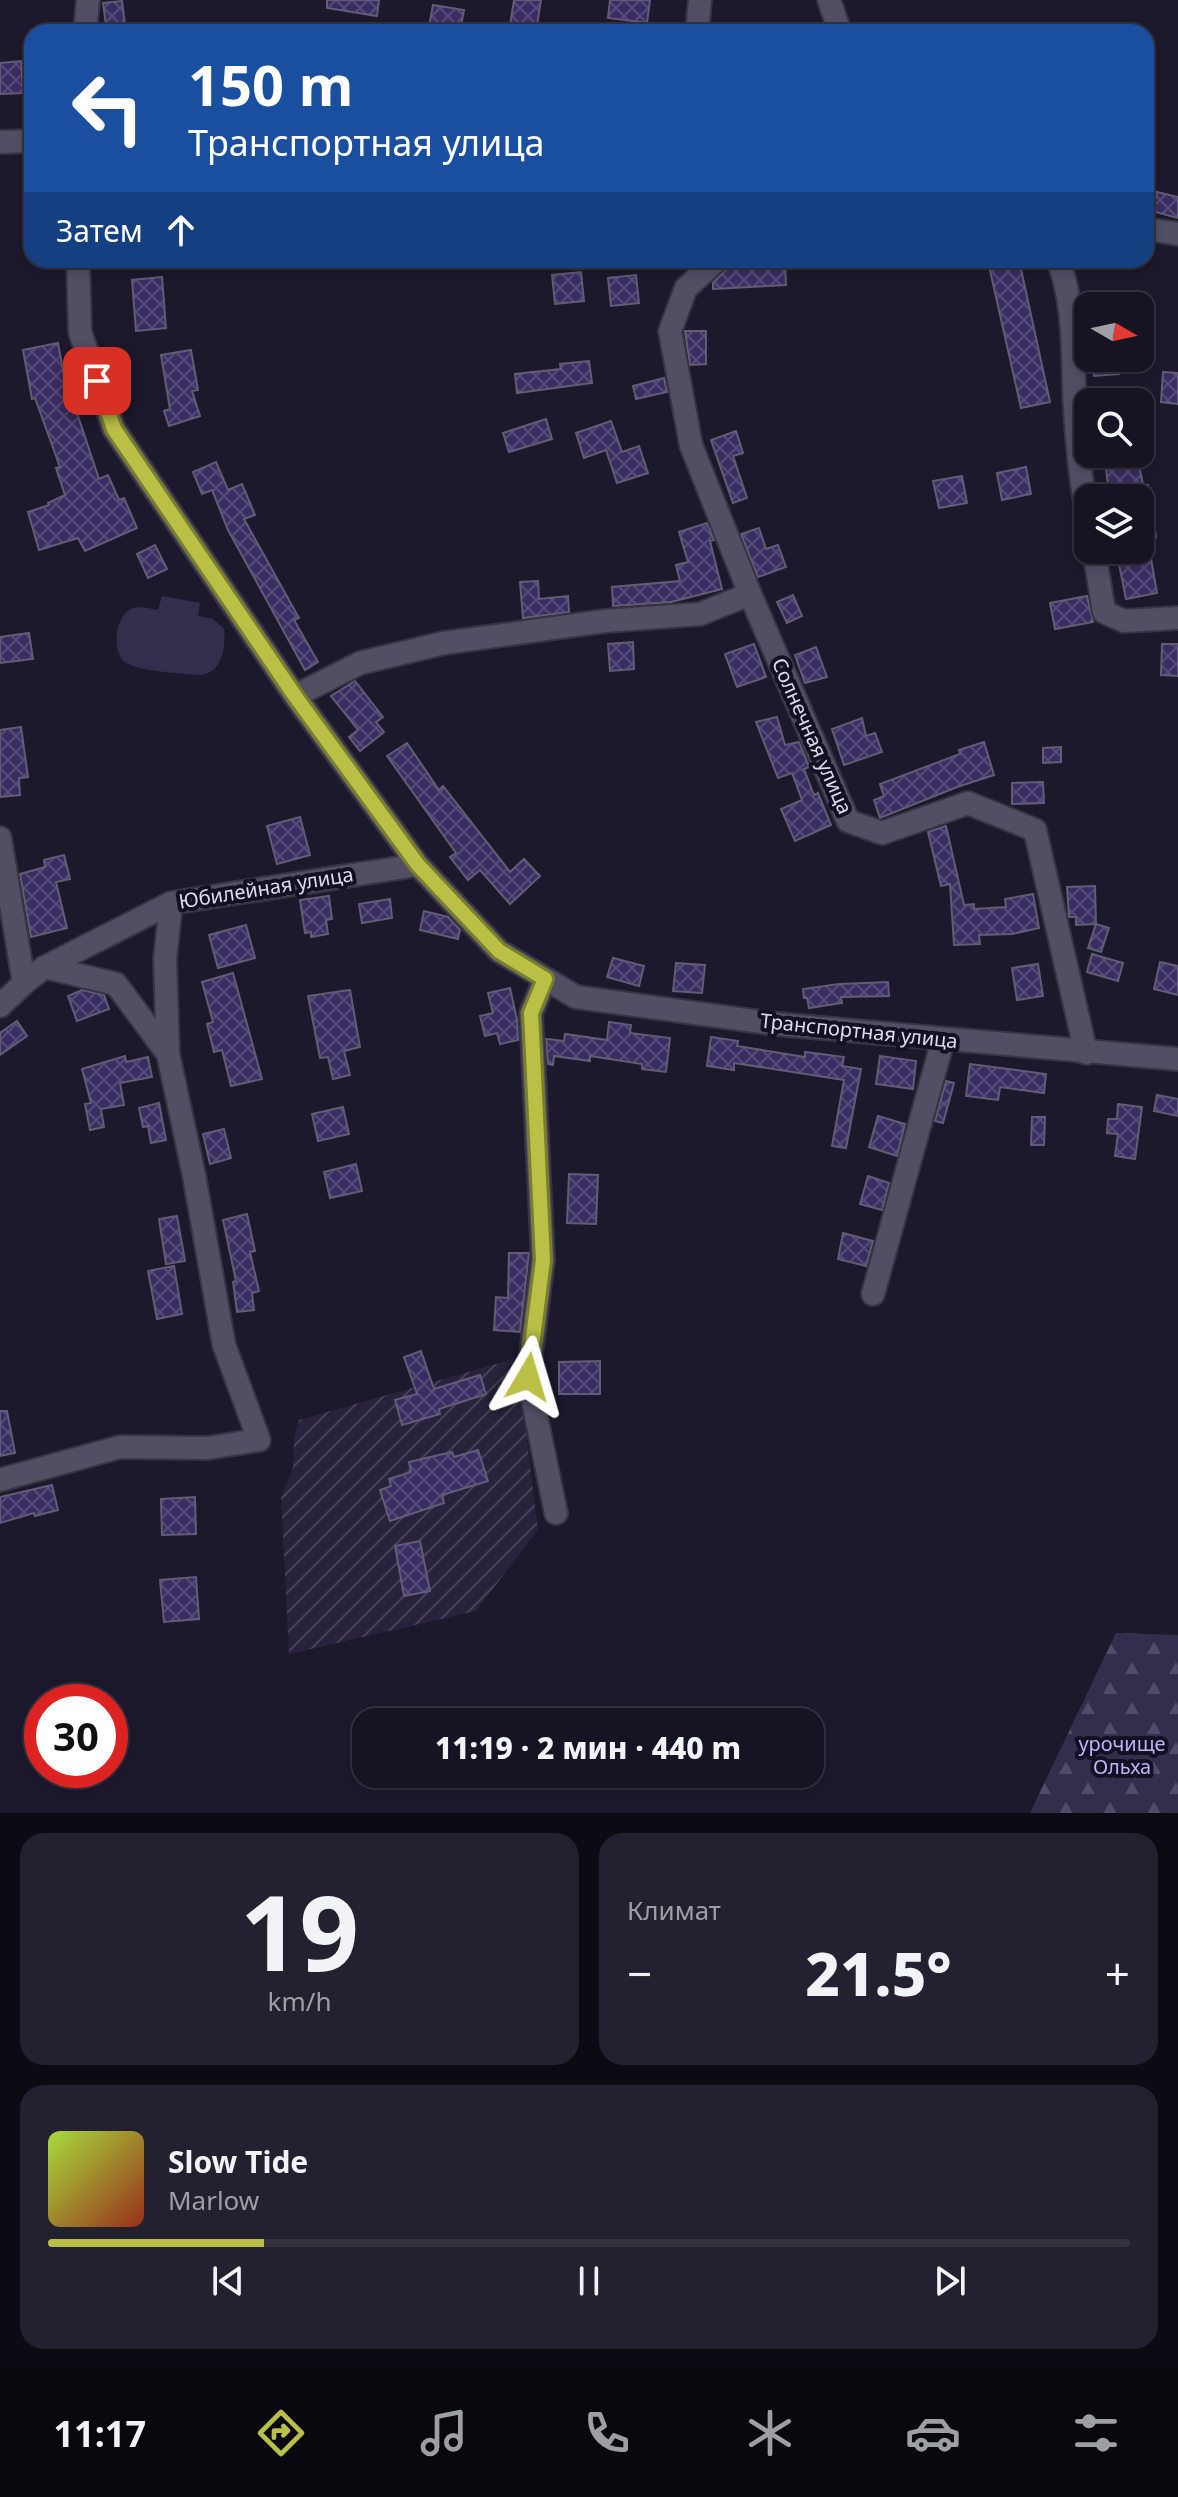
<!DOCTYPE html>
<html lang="ru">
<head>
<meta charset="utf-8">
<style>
	body { margin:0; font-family:"Noto Sans",sans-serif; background:#23202f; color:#f1f3f6; height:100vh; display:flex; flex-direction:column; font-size:30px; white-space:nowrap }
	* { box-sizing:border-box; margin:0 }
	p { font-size:26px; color:#9e9ea5 }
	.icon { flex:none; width:44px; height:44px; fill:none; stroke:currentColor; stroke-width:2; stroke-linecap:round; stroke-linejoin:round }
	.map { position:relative; height:1813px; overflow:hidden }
	.drawer { display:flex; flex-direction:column; gap:20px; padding:20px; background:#0c0a13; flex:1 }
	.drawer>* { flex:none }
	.hud { position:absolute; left:24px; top:24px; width:1130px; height:244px; border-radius:24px; box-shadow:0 4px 12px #0003,0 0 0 2px #353240; background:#1a4fa0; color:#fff; overflow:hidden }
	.needle { width:52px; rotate:99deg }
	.buttons { position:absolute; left:1074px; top:292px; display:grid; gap:16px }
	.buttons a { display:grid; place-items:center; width:80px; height:80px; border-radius:16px; background:#161322; box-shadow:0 4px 12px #0003,0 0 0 2px #353240; font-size:40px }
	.speed { position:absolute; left:24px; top:1684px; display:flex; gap:16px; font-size:40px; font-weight:700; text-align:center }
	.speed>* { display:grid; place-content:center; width:104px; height:104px; border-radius:50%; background:#161322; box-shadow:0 4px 12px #0003,0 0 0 2px #353240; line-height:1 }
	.speed .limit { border:12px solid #d22; background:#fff; color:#111 }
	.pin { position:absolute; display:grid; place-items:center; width:68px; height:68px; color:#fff; margin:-34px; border-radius:16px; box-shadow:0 4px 12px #0006 }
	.me { position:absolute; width:88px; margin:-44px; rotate:7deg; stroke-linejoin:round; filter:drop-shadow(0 0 6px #0008) }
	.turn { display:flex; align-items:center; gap:28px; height:168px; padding:0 32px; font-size:36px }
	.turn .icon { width:104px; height:104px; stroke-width:2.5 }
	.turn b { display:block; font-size:56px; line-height:68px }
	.then { display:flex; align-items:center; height:76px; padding:0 32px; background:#0003; gap:16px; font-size:30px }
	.big { font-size:60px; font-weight:800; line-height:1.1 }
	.drawer .tile { flex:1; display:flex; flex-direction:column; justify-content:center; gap:12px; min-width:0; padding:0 28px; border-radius:24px; background:#23202f }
	.drawer .dial { align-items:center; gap:0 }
	.dial b { font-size:104px; line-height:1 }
	.song { display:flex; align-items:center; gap:24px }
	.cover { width:96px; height:96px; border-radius:12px; background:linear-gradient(135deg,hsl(80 70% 55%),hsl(10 70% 35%)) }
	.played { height:8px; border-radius:4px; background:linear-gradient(90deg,#bac046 20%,#353240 20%) }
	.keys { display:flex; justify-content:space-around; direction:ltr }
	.heat { display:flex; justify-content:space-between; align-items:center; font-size:44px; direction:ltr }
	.drawer .tiles { flex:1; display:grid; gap:20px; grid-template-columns:1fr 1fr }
	.tile:last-child { grid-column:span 2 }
	.trip { position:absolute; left:352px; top:1708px; width:472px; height:80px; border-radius:24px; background:#161322; box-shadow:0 4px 12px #0003,0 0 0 2px #353240; font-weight:800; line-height:80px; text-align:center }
	.tab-bar { display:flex; height:128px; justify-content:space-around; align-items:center; background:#09080e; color:#9e9ea5 }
	.tab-bar .icon { width:56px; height:56px }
	.tab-bar .selected { color:#bac046 }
	.tab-bar b { font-size:36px; color:#f1f3f6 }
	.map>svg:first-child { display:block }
	.industrial { fill:url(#industrial-furrows) }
	.grass { fill:#342e4d }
	.forest { fill:url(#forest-firs) }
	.building { fill:url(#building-cross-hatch); stroke:#615d75; stroke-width:2 }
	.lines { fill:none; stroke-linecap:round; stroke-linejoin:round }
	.minor-casing { stroke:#373443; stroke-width:26 }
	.minor { stroke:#524f65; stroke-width:22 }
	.route-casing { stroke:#797d2e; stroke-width:20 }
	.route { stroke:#bac046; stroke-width:14 }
	.labels { text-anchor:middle; stroke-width:8; stroke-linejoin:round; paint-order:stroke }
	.street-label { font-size:20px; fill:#dedcea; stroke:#141023 }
	.park-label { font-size:20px; fill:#bfb3f7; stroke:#141023 }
</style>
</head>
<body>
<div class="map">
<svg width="1178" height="1813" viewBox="0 0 1178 1813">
	<defs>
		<pattern id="industrial-furrows" width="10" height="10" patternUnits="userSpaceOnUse" patternTransform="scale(2)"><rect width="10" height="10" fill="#28223c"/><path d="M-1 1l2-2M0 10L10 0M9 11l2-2" fill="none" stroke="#474258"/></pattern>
		<pattern id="forest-firs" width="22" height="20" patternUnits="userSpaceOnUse" patternTransform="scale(2)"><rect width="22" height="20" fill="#342e4d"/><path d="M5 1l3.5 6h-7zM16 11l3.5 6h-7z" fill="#514c67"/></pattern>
		<pattern id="building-cross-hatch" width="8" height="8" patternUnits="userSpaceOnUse" patternTransform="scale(2)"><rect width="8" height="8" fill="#3a2d62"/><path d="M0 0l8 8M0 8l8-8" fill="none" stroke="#564b79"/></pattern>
	</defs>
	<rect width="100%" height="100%" fill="#1d192d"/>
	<polygon class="industrial" points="517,1358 538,1530 476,1611 289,1654 281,1497 293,1467 294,1437 299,1420"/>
	<path class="grass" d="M 162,596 L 200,603 L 198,616 L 213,619 L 224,629 C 226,648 222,674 199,675 C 182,673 138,672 125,662 C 111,651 115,614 133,608 C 141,606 151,609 158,610 Z"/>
	<polygon class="forest" points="1116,1633 1178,1635 1178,1813 1030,1813"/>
	<g class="building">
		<polygon points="327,0 379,0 377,16 327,8"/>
		<polygon points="514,0 541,0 536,32 509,32"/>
		<polygon points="610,0 650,0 647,23 608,18"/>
		<polygon points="122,1 126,32 107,32 103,3"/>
		<polygon points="433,5 464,10 460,31 429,26"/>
		<polygon points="21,61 23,93 0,94 0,63"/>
		<polygon points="1157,192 1178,197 1178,218 1152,211"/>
		<polygon points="785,260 786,285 713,289 713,283 728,268 750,268 749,261"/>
		<polygon points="1019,260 1050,402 1021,408 989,266"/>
		<polygon points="581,272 584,301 555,304 552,275"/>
		<polygon points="636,275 639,303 611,306 608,278"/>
		<polygon points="162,277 166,328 136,331 132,280"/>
		<polygon points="685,331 706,331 706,364 690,365"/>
		<polygon points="58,343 70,409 75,407 99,479 108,475 119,500 124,498 137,528 85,551 78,538 39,550 28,512 49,505 48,503 65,495 56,468 60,467 35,398 32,399 23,350"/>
		<polygon points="191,350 198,390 192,391 200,416 169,426 164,411 170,409 161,355"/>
		<polygon points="1093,358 1117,358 1119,374 1094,376"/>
		<polygon points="589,361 592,383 517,393 515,374 561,369 560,364"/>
		<polygon points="1163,372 1178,373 1178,404 1161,402"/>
		<polygon points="664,378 667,392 636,399 633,386"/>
		<polygon points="546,419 552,439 509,452 503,433"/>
		<polygon points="611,421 622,452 639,446 648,473 617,483 606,450 584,458 576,433"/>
		<polygon points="736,431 743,453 733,456 747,498 733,503 711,440"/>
		<polygon points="216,462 228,490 242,484 255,515 244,519 299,618 294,620 318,662 305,670 228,530 212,490 202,494 193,472"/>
		<polygon points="1139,465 1143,485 1148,485 1156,537 1140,539 1140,498 1110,498 1106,470"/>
		<polygon points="1026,467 1031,494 1002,500 997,473"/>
		<polygon points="962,476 967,503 939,508 933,481"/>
		<polygon points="707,523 714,540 710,541 722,589 671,602 613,606 612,587 680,581 676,565 688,562 679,532"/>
		<polygon points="759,528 766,549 778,545 786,567 758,577 741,534"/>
		<polygon points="155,545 167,569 148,578 137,554"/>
		<polygon points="1150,553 1157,593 1126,599 1118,559"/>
		<polygon points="538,581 539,599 568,596 569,612 523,618 520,582"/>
		<polygon points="793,595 802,616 787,623 777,602"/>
		<polygon points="1087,596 1093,622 1055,629 1050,603"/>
		<polygon points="29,633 33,659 0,663 0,637"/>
		<polygon points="633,642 634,669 610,671 608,644"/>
		<polygon points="754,644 766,677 737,687 725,654"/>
		<polygon points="1162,644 1178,644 1178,676 1161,675"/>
		<polygon points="816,647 827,677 805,683 795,655"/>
		<polygon points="355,681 383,717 376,722 384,732 360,751 349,737 358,730 331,696"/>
		<polygon points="777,717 785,745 799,742 809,767 804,769 814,795 818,793 831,825 795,841 781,809 802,800 792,773 778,778 756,722"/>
		<polygon points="862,718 866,736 875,733 882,752 844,765 832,729"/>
		<polygon points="21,727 28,777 19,778 20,795 0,797 0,730"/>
		<polygon points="984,742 994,775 957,787 880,818 874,800 884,796 880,784 960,754 959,750"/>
		<polygon points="407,743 439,790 443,786 510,872 524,859 540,876 510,904 480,870 468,880 450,857 456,853 387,756"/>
		<polygon points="1061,747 1061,762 1043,763 1043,748"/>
		<polygon points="1043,782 1044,803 1012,804 1012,783"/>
		<polygon points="300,817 310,855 277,864 267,826"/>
		<polygon points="946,826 964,905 974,904 974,909 1006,907 1005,899 1033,894 1039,928 1012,934 979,935 980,944 954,945 950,884 941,886 928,832"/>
		<polygon points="64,855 70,879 56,882 67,928 31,937 20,874 45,867 44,860"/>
		<polygon points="1095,886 1096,924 1076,925 1076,917 1069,917 1067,887"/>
		<polygon points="329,896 332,919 326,920 328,934 311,937 311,932 305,933 300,900"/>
		<polygon points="390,899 392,918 362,923 359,904"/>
		<polygon points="424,911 448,917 460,930 458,939 420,930"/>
		<polygon points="1096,924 1109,928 1101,952 1088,948"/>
		<polygon points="246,925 255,958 218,968 209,935"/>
		<polygon points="1092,954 1123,963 1118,981 1087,972"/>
		<polygon points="613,958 644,966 639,986 607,977"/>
		<polygon points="1160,962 1178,966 1178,995 1154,989"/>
		<polygon points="676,963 705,965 702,993 673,991"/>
		<polygon points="1038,964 1043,996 1017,1000 1012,968"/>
		<polygon points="233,973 262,1079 231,1086 222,1050 214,1052 207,1024 213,1022 202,982"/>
		<polygon points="888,982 889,996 841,997 842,1003 809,1008 807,998 804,998 803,989 839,984"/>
		<polygon points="510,988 517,1020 518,1040 500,1044 497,1033 485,1036 480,1016 493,1013 488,993"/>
		<polygon points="82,990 104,995 109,1009 77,1021 68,996"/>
		<polygon points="350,990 360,1047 344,1051 350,1075 333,1079 328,1057 320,1058 308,996"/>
		<polygon points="17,1021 27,1036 0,1055 0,1033"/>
		<polygon points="609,1022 631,1025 630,1033 670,1038 666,1072 642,1069 642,1064 590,1056 590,1061 554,1056 553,1065 548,1064 546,1039 564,1041 565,1034 607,1040"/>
		<polygon points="711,1037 738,1041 737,1046 805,1057 805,1052 844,1057 842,1066 861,1069 846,1148 832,1146 844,1080 734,1063 734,1070 707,1066"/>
		<polygon points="125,1056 126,1062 148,1057 152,1077 120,1083 124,1105 101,1109 104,1127 90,1130 85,1104 91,1103 82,1069"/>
		<polygon points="880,1056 916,1061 913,1089 876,1084"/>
		<polygon points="970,1064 1046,1074 1044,1093 1000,1087 998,1100 966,1096"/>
		<polygon points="946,1081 954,1083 943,1123 935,1121"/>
		<polygon points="1157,1095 1178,1099 1178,1116 1154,1111"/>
		<polygon points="159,1103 166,1140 151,1143 148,1126 143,1127 139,1108"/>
		<polygon points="1118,1104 1142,1107 1135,1159 1115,1156 1118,1134 1107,1133 1108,1119 1117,1119"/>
		<polygon points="343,1107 349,1134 318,1141 312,1114"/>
		<polygon points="878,1116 905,1124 897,1156 869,1147"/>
		<polygon points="1032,1117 1045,1117 1044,1145 1031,1145"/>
		<polygon points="224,1129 231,1158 210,1164 203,1134"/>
		<polygon points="356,1164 362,1191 330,1198 324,1172"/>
		<polygon points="569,1174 598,1175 596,1224 567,1223"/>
		<polygon points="868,1176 889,1183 882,1210 860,1204"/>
		<polygon points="247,1214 255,1251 250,1252 259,1291 252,1293 254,1310 237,1312 233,1282 236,1281 223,1220"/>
		<polygon points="177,1216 185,1261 166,1264 159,1219"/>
		<polygon points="843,1233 873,1241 866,1266 838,1259"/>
		<polygon points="509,1253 529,1253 520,1332 494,1330 496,1297 508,1298"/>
		<polygon points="174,1266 182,1314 157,1319 148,1271"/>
		<polygon points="421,1351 434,1389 480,1375 486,1394 439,1409 440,1414 402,1425 395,1400 417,1394 404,1357"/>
		<polygon points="600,1361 600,1394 559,1394 559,1362"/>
		<polygon points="0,1411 7,1411 15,1453 0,1456"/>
		<polygon points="478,1450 488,1481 442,1495 444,1503 390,1521 380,1490 391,1486 389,1479 411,1472 409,1462 452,1452 454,1457"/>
		<polygon points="52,1485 58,1510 35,1516 34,1513 0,1523 0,1497"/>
		<polygon points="195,1497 196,1534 162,1535 161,1499"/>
		<polygon points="420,1541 430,1591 404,1596 395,1546"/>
		<polygon points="196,1577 199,1619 164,1622 160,1580"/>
	</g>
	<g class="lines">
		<defs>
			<g id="minor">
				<polyline points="829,0 840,32"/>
				<polyline points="85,32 88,0"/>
				<polyline points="697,32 700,0"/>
				<polyline points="0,142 32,141"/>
				<polyline points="1146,229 1178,234"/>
				<polyline points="78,260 80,332 114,429 295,696 418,865 499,951 576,997 776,1024 1178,1059"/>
				<polyline points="717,260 686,288 670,331 691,445 750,594 848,821 882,833 968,803 1035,830 1086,1053"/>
				<path d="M 1058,260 C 1076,306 1072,359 1075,408 C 1077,446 1081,483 1088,520"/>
				<polyline points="1094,550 1104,612 1124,621 1178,618"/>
				<polyline points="295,696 360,663 444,643 605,621 700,614 750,594"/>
				<polyline points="0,838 24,983"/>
				<polyline points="45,967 116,984 168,1054"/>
				<polyline points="545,979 531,1013 543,1260 528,1377 556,1513"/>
				<polyline points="0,1006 24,983 45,967 171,903 418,865"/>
				<polyline points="873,1294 943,1040"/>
				<polyline points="0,1480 120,1447 208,1448 259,1440 224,1345 194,1175 168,1054 165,959 171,903"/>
			</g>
		</defs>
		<use href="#minor" class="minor-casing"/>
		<use href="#minor" class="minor"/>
	</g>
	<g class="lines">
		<defs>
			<polyline id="route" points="97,381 114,429 295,696 418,865 499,951 545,979 531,1013 543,1260 528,1377"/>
		</defs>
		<use href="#route" class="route-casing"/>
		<use href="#route" class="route"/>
	</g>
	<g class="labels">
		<g class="street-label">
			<text transform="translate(812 736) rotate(66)" y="7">Солнечная улица</text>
			<text transform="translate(266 888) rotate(-9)" y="7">Юбилейная улица</text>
			<text transform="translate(859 1031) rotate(6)" y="7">Транспортная улица</text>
		</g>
		<g class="park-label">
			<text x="1122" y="1751">урочище<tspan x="1122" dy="23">Ольха</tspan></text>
		</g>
	</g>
</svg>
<div class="buttons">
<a><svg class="needle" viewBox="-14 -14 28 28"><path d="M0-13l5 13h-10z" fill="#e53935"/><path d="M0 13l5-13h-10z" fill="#9e9ea5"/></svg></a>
<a><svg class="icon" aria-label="search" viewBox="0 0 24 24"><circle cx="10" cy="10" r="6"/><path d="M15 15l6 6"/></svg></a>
<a><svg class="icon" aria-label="layers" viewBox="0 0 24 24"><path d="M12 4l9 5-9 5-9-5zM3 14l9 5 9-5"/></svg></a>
</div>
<div class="speed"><div class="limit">30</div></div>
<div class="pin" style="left:97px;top:381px;background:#d93025"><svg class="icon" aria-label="arrive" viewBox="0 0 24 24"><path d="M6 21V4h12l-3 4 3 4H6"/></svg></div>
<svg class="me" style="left:528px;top:1377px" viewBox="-20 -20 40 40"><path d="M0-17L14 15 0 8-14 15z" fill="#bac046" stroke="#fff" stroke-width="4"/></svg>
<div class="trip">11:19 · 2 мин · 440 m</div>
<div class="hud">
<div class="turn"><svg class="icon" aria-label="left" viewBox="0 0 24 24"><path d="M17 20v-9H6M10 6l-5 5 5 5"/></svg><div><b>150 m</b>Транспортная улица</div></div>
<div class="then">Затем<svg class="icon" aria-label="ahead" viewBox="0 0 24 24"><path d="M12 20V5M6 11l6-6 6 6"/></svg></div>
</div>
</div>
<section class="drawer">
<div class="tiles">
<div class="tile dial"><b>19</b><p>km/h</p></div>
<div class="tile"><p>Климат</p>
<div class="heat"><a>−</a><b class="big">21.5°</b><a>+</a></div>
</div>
<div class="tile">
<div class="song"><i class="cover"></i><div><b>Slow Tide</b><p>Marlow</p></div></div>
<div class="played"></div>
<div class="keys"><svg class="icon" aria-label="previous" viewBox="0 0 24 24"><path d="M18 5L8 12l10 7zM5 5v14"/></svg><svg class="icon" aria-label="pause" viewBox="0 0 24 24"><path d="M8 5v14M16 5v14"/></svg><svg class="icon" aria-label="next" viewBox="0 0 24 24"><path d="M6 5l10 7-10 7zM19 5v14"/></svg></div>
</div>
</div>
</section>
<nav class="tab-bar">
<b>11:17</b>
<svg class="icon selected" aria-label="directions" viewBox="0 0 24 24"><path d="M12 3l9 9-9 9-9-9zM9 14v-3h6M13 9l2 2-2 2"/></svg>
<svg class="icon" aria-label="music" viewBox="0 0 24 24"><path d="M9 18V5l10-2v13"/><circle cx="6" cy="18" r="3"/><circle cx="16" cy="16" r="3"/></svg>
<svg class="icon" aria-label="phone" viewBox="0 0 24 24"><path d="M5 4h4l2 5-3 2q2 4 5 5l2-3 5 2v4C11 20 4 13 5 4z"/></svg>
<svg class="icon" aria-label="climate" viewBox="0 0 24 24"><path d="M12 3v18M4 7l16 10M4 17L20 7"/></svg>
<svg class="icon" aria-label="car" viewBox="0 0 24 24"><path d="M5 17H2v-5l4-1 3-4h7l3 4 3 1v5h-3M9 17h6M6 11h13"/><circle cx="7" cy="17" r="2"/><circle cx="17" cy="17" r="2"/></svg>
<svg class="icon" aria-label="filters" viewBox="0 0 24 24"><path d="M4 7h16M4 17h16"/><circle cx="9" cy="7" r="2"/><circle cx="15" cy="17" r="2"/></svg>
</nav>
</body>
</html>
